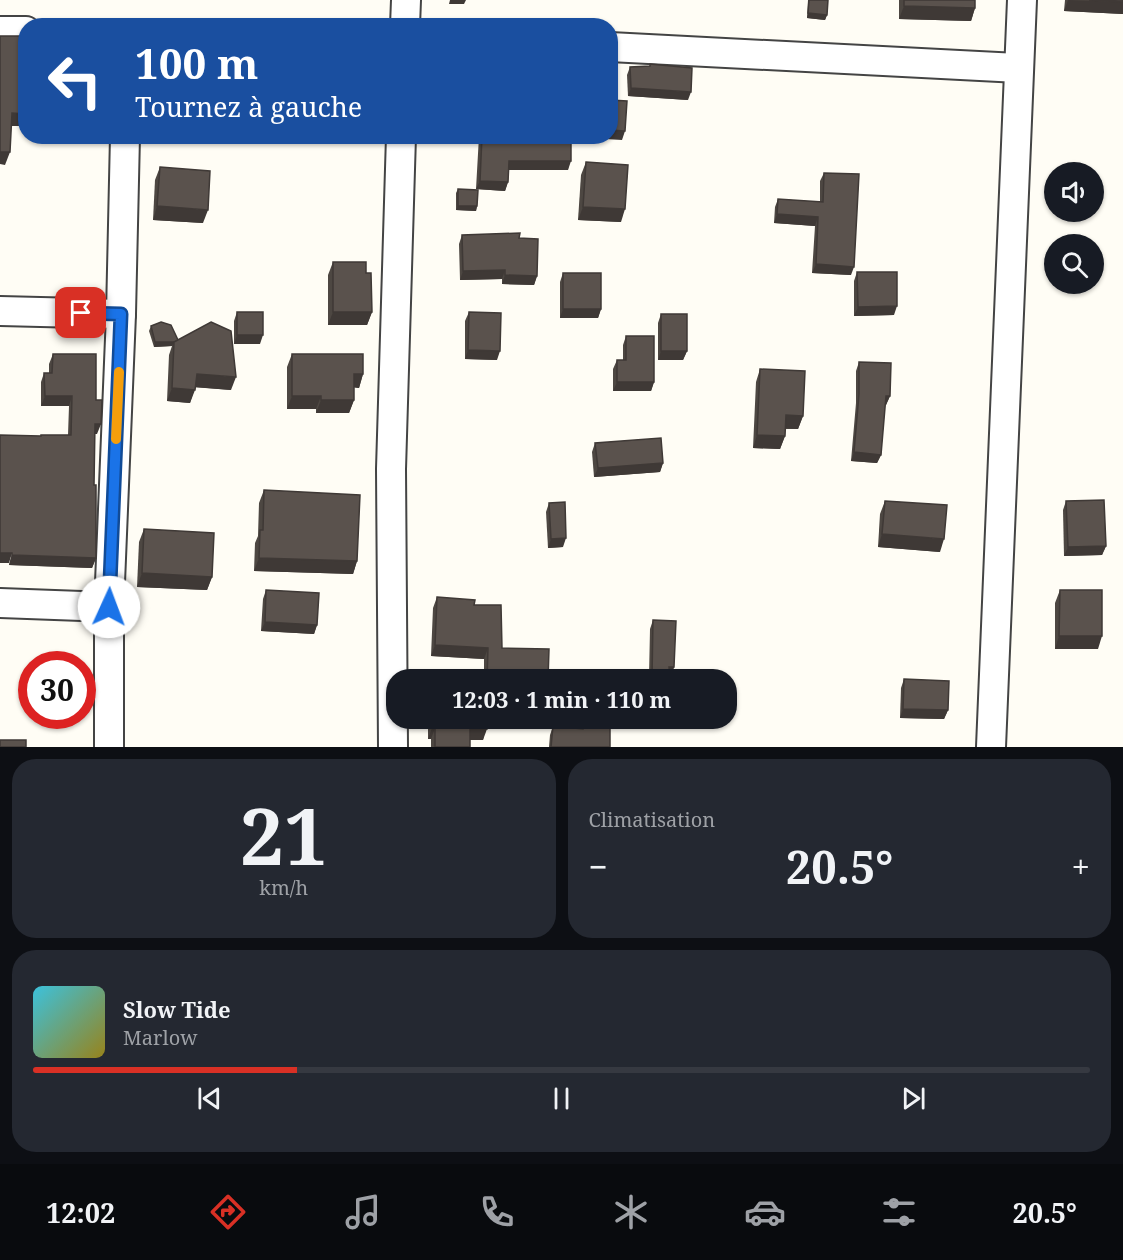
<!DOCTYPE html>
<html lang="fr">
<head>
<meta charset="utf-8">
<style>
	body { margin:0; font-family:"Noto Serif",serif; background:#242831; color:#f1f3f6; height:100vh; display:flex; flex-direction:column; font-size:22px; white-space:nowrap }
	* { box-sizing:border-box; margin:0 }
	p { font-size:20px; color:#9ea1a6 }
	.icon { flex:none; width:33px; height:33px; fill:none; stroke:currentColor; stroke-width:2; stroke-linecap:round; stroke-linejoin:round }
	.map { position:relative; height:747px; overflow:hidden }
	.sheet { display:flex; flex-direction:column; gap:12px; padding:12px; background:#0d0f14; flex:1 }
	.sheet>* { flex:none }
	.top-card { position:absolute; left:18px; top:18px; width:600px; height:126px; border-radius:24px; box-shadow:0 2px 4px #0004; background:#1a4fa0; color:#fff; overflow:hidden }
	.buttons { position:absolute; left:1044px; top:162px; display:grid; gap:12px }
	.buttons a { display:grid; place-items:center; width:60px; height:60px; border-radius:50%; background:#171b24; box-shadow:0 2px 4px #0004; font-size:30px }
	.speed { position:absolute; left:18px; top:651px; display:flex; gap:12px; font-size:30px; font-weight:700; text-align:center }
	.speed>* { display:grid; place-content:center; width:78px; height:78px; border-radius:50%; background:#171b24; box-shadow:0 2px 4px #0004; line-height:1 }
	.speed .limit { border:9px solid #d22; background:#fff; color:#111 }
	.pin { position:absolute; display:grid; place-items:center; width:51px; height:51px; color:#fff; margin:-26px; border-radius:12px; box-shadow:0 3px 9px #0006 }
	.me { position:absolute; width:66px; margin:-33px; rotate:2deg; stroke-linejoin:round; filter:drop-shadow(0 0 4px #0008) }
	.turn { display:flex; align-items:center; gap:21px; height:126px; padding:0 18px; font-size:27px }
	.turn .icon { width:78px; height:78px; stroke-width:2.5 }
	.turn b { display:block; font-size:42px; line-height:51px }
	.big { font-size:45px; font-weight:700; line-height:1.1 }
	.sheet .widget { flex:1; display:flex; flex-direction:column; justify-content:center; gap:9px; min-width:0; padding:0 21px; border-radius:24px; background:#242831 }
	.sheet .dial { align-items:center; gap:0 }
	.dial b { font-size:78px; line-height:1 }
	.song { display:flex; align-items:center; gap:18px }
	.cover { width:72px; height:72px; border-radius:9px; background:linear-gradient(135deg,hsl(190 70% 55%),hsl(50 70% 35%)) }
	.played { height:6px; border-radius:3px; background:linear-gradient(90deg,#d93025 25%,#363941 25%) }
	.keys { display:flex; justify-content:space-around; direction:ltr }
	.heat { display:flex; justify-content:space-between; align-items:center; font-size:33px; direction:ltr }
	.sheet .tiles { flex:1; display:grid; gap:12px; grid-template-columns:1fr 1fr }
	.widget:last-child { grid-column:span 2 }
	.trip { position:absolute; left:386px; top:669px; width:351px; height:60px; border-radius:24px; background:#171b24; box-shadow:0 2px 4px #0004; font-weight:700; line-height:60px; text-align:center }
	.tab-bar { display:flex; height:96px; justify-content:space-around; align-items:center; background:#090b0e; color:#9ea1a6 }
	.tab-bar .icon { width:42px; height:42px }
	.tab-bar .active { color:#d93025 }
	.tab-bar b { font-size:27px; color:#f1f3f6 }
	.map>svg:first-child { display:block }
	.lines { fill:none; stroke-linecap:round; stroke-linejoin:round }
	.minor-casing { stroke:#444; stroke-width:32 }
	.minor { stroke:#fff; stroke-width:28 }
	.wall { fill:#4d4742 }
	.shaded-wall { fill:#3f3936 }
	.building { fill:#5a524d; stroke:#3f3936; stroke-width:1.5 }
	.route-casing { stroke:#114b97; stroke-width:15 }
	.route { stroke:#1a73e8; stroke-width:10 }
	.slow { stroke:#f59e0b; stroke-width:10 }
</style>
</head>
<body>
<div class="map">
<svg width="1123" height="747" viewBox="0 0 1123 747">
	<rect width="100%" height="100%" fill="#fffdf5"/>
	<g class="lines">
		<defs>
			<g id="minor">
				<polyline points="405,26 406,0"/>
				<polyline points="0,31 26,31"/>
				<polyline points="610,47 1019,68"/>
				<polyline points="0,311 121,314"/>
				<polyline points="0,603 109,607"/>
				<polyline points="109,747 109,607 121,314 125,136"/>
				<polyline points="393,747 391,469 401,136"/>
				<polyline points="991,747 1022,0"/>
			</g>
		</defs>
		<use href="#minor" class="minor-casing"/>
		<use href="#minor" class="minor"/>
	</g>
	<g class="wall">
		<polygon points="808,0 828,0 827,15 825,20 807,18"/>
		<polygon points="899,0 975,0 975,8 971,21 899,19"/>
		<polygon points="1065,0 1123,0 1123,14 1064,11"/>
		<polygon points="630,67 688,100 628,96 627,75"/>
		<polygon points="479,136 571,136 568,170 509,170 508,182 505,191 476,189"/>
		<polygon points="586,162 621,222 578,220 581,175"/>
		<polygon points="160,167 203,223 153,220 155,180"/>
		<polygon points="824,173 851,275 812,273 815,226 774,223 775,207 778,199 820,202 820,181"/>
		<polygon points="458,189 477,206 476,211 456,210 456,193"/>
		<polygon points="462,235 519,238 537,276 534,285 502,284 502,279 460,280 459,244"/>
		<polygon points="333,262 366,273 372,312 367,325 328,325 328,275"/>
		<polygon points="857,272 894,315 854,316 854,281"/>
		<polygon points="563,273 601,309 598,318 560,318 560,282"/>
		<polygon points="237,312 260,344 234,344 234,321"/>
		<polygon points="469,312 497,360 465,359 465,321"/>
		<polygon points="661,314 687,351 683,360 658,360 658,323"/>
		<polygon points="151,326 178,340 231,390 195,387 190,403 167,401 169,355 172,346 154,347 149,331"/>
		<polygon points="626,336 654,382 651,391 613,391 613,369 617,360 623,360 623,345"/>
		<polygon points="53,354 97,434 95,434 94,485 96,558 92,568 9,565 41,436 68,435 69,406 41,406 41,382 44,373 49,373 49,364"/>
		<polygon points="292,354 363,374 359,388 354,387 354,400 349,413 316,413 316,409 287,409 287,367"/>
		<polygon points="859,362 890,396 886,405 885,405 881,455 877,463 851,461 856,403 856,371"/>
		<polygon points="760,369 803,416 798,429 785,429 785,436 780,449 753,448 756,382"/>
		<polygon points="595,443 663,463 660,472 594,477 592,452"/>
		<polygon points="264,490 357,561 353,574 254,571 255,543 258,536 259,503"/>
		<polygon points="885,501 940,552 878,547 880,514"/>
		<polygon points="1066,501 1106,546 1102,555 1064,556 1063,510"/>
		<polygon points="549,503 563,547 548,548 546,512"/>
		<polygon points="144,529 212,577 207,590 137,587 139,542"/>
		<polygon points="266,590 317,625 314,634 261,631 263,599"/>
		<polygon points="1060,590 1098,649 1055,649 1055,603"/>
		<polygon points="437,597 474,605 502,648 548,680 484,680 484,659 431,656 433,608"/>
		<polygon points="653,620 674,667 671,676 670,676 670,680 615,680 616,677 649,677 650,629"/>
		<polygon points="904,679 948,710 944,719 900,718 901,688"/>
		<polygon points="428,718 487,718 483,740 470,740 470,747 431,747 431,739 428,739"/>
		<polygon points="581,718 610,718 610,747 549,747 550,735 553,726 580,729 580,721"/>
	</g>
	<g class="shaded-wall">
		<polygon points="450,0 466,0 464,4 449,4"/>
		<polygon points="1068,0 1123,2 1123,14 1064,11"/>
		<polygon points="904,6 975,8 971,21 899,19"/>
		<polygon points="808,13 827,15 825,20 807,18"/>
		<polygon points="631,88 691,92 688,100 628,96"/>
		<polygon points="12,113 26,114 26,126 7,126"/>
		<polygon points="610,130 625,131 622,140 571,137 610,136"/>
		<polygon points="0,152 10,152 5,165 0,164"/>
		<polygon points="509,161 571,161 568,170 506,170"/>
		<polygon points="480,181 508,182 505,191 476,189"/>
		<polygon points="157,206 208,210 203,223 153,220"/>
		<polygon points="458,206 477,206 476,211 456,210"/>
		<polygon points="583,207 625,209 621,222 578,220"/>
		<polygon points="777,214 818,217 815,226 774,223"/>
		<polygon points="816,264 854,267 851,275 812,273"/>
		<polygon points="505,270 502,279 460,280 463,271"/>
		<polygon points="505,275 537,276 534,285 502,284"/>
		<polygon points="897,306 894,315 854,316 858,307"/>
		<polygon points="563,309 601,309 598,318 560,318"/>
		<polygon points="333,312 372,312 367,325 328,325"/>
		<polygon points="237,335 263,335 260,344 234,344"/>
		<polygon points="155,342 178,342 174,342 172,346 154,347"/>
		<polygon points="468,350 500,351 497,360 465,359"/>
		<polygon points="661,351 687,351 683,360 658,360"/>
		<polygon points="197,374 236,377 231,390 192,387"/>
		<polygon points="354,374 363,374 359,388 349,387"/>
		<polygon points="617,382 654,382 651,391 613,391"/>
		<polygon points="172,388 195,390 190,403 167,401"/>
		<polygon points="45,396 72,396 69,406 41,406"/>
		<polygon points="292,396 321,396 316,409 287,409"/>
		<polygon points="886,396 890,396 886,405 883,404"/>
		<polygon points="321,400 354,400 349,413 316,413"/>
		<polygon points="786,415 803,416 798,429 781,428"/>
		<polygon points="95,424 101,424 97,434 92,434"/>
		<polygon points="757,435 785,436 780,449 753,448"/>
		<polygon points="854,452 881,455 877,463 851,461"/>
		<polygon points="663,463 660,472 594,477 598,468"/>
		<polygon points="882,534 944,539 940,552 878,547"/>
		<polygon points="566,538 563,547 548,548 551,539"/>
		<polygon points="1106,546 1102,555 1064,556 1068,547"/>
		<polygon points="0,553 12,553 9,563 0,563"/>
		<polygon points="12,555 96,558 92,568 9,565"/>
		<polygon points="259,558 357,561 353,574 254,571"/>
		<polygon points="142,573 212,577 207,590 137,587"/>
		<polygon points="265,622 317,625 314,634 261,631"/>
		<polygon points="1059,636 1102,636 1098,649 1055,649"/>
		<polygon points="435,645 488,648 484,659 431,656"/>
		<polygon points="669,667 674,667 671,676 666,676"/>
		<polygon points="903,709 948,710 944,719 900,718"/>
		<polygon points="432,728 435,728 431,739 428,739"/>
		<polygon points="470,729 487,729 483,740 466,740"/>
	</g>
	<g class="building">
		<polygon points="809,0 828,0 827,15 808,13"/>
		<polygon points="904,0 975,0 975,8 904,6"/>
		<polygon points="1089,0 1123,0 1123,2"/>
		<polygon points="0,36 26,36 26,114 12,113 10,152 0,152"/>
		<polygon points="650,64 692,68 691,92 631,88 630,67 650,66"/>
		<polygon points="610,100 627,101 625,131 610,130"/>
		<polygon points="482,136 571,136 571,161 509,161 508,182 480,181"/>
		<polygon points="586,162 628,165 625,209 583,207"/>
		<polygon points="160,167 210,171 208,210 157,206"/>
		<polygon points="824,173 859,174 854,267 816,264 818,217 777,214 778,199 823,202"/>
		<polygon points="458,189 478,190 477,206 458,206"/>
		<polygon points="520,233 519,238 538,239 537,276 505,275 505,270 463,271 462,235"/>
		<polygon points="333,262 366,262 366,273 371,273 372,312 333,312"/>
		<polygon points="857,272 897,272 897,306 858,307"/>
		<rect x="563" y="273" width="38" height="36"/>
		<rect x="237" y="312" width="26" height="23"/>
		<polygon points="469,312 501,313 500,351 468,350"/>
		<rect x="661" y="314" width="26" height="37"/>
		<polygon points="161,322 171,325 178,340 175,342 155,342 151,326"/>
		<polygon points="211,322 231,331 236,377 197,374 195,390 172,388 174,342"/>
		<polygon points="626,336 654,336 654,382 617,382 617,360 626,360"/>
		<polygon points="53,354 96,354 96,400 102,400 101,424 95,424 94,485 96,485 96,558 12,555 12,553 0,553 0,435 41,436 41,435 71,435 72,396 45,396 44,373 52,373"/>
		<polygon points="292,354 363,354 363,374 354,374 354,400 321,400 321,396 292,396"/>
		<polygon points="859,362 891,363 890,396 886,396 881,455 854,452 859,394"/>
		<polygon points="760,369 805,371 803,416 786,415 785,436 757,435"/>
		<polygon points="661,438 663,463 598,468 595,443"/>
		<polygon points="264,490 360,495 357,561 259,558 260,530 263,530"/>
		<polygon points="1104,500 1106,546 1068,547 1066,501"/>
		<polygon points="885,501 947,505 944,539 882,534"/>
		<polygon points="565,502 566,538 551,539 549,503"/>
		<polygon points="144,529 214,533 212,577 142,573"/>
		<polygon points="266,590 319,593 317,625 265,622"/>
		<polygon points="1060,590 1102,590 1102,636 1059,636"/>
		<polygon points="437,597 475,600 474,605 501,605 502,648 549,649 548,680 487,680 488,648 435,645"/>
		<polygon points="653,620 676,621 674,667 669,667 670,680 616,680 616,677 652,677"/>
		<polygon points="904,679 949,681 948,710 903,709"/>
		<polygon points="432,718 487,718 487,729 470,729 470,747 435,747 435,728 432,728"/>
		<polygon points="583,718 610,718 610,747 551,747 553,726 583,729"/>
		<rect x="0" y="740" width="26" height="7"/>
	</g>
	<g class="lines">
		<defs>
			<polyline id="route" points="81,313 121,314 109,607"/>
		</defs>
		<use href="#route" class="route-casing"/>
		<use href="#route" class="route"/>
		<polyline class="slow" points="116,439 119,372"/>
	</g>
</svg>
<div class="buttons">
<a><svg class="icon" aria-label="sound" viewBox="0 0 24 24"><path d="M4 9h4l5-4v14l-5-4H4zM17 9q2 3 0 6"/></svg></a>
<a><svg class="icon" aria-label="search" viewBox="0 0 24 24"><circle cx="10" cy="10" r="6"/><path d="M15 15l6 6"/></svg></a>
</div>
<div class="speed"><div class="limit">30</div></div>
<div class="pin" style="left:81px;top:313px;background:#d93025"><svg class="icon" aria-label="arrive" viewBox="0 0 24 24"><path d="M6 21V4h12l-3 4 3 4H6"/></svg></div>
<svg class="me" style="left:109px;top:607px" viewBox="-20 -20 40 40"><circle r="19" fill="#fff"/><path d="M0-13L10 11 0 6-10 11z" fill="#1a73e8"/></svg>
<div class="trip">12:03 · 1 min · 110 m</div>
<div class="top-card">
<div class="turn"><svg class="icon" aria-label="left" viewBox="0 0 24 24"><path d="M17 20v-9H6M10 6l-5 5 5 5"/></svg><div><b>100 m</b>Tournez à gauche</div></div>
</div>
</div>
<section class="sheet">
<div class="tiles">
<div class="widget dial"><b>21</b><p>km/h</p></div>
<div class="widget"><p>Climatisation</p>
<div class="heat"><a>−</a><b class="big">20.5°</b><a>+</a></div>
</div>
<div class="widget">
<div class="song"><i class="cover"></i><div><b>Slow Tide</b><p>Marlow</p></div></div>
<div class="played"></div>
<div class="keys"><svg class="icon" aria-label="previous" viewBox="0 0 24 24"><path d="M18 5L8 12l10 7zM5 5v14"/></svg><svg class="icon" aria-label="pause" viewBox="0 0 24 24"><path d="M8 5v14M16 5v14"/></svg><svg class="icon" aria-label="next" viewBox="0 0 24 24"><path d="M6 5l10 7-10 7zM19 5v14"/></svg></div>
</div>
</div>
</section>
<nav class="tab-bar">
<b>12:02</b>
<svg class="icon active" aria-label="directions" viewBox="0 0 24 24"><path d="M12 3l9 9-9 9-9-9zM9 14v-3h6M13 9l2 2-2 2"/></svg>
<svg class="icon" aria-label="music" viewBox="0 0 24 24"><path d="M9 18V5l10-2v13"/><circle cx="6" cy="18" r="3"/><circle cx="16" cy="16" r="3"/></svg>
<svg class="icon" aria-label="phone" viewBox="0 0 24 24"><path d="M5 4h4l2 5-3 2q2 4 5 5l2-3 5 2v4C11 20 4 13 5 4z"/></svg>
<svg class="icon" aria-label="climate" viewBox="0 0 24 24"><path d="M12 3v18M4 7l16 10M4 17L20 7"/></svg>
<svg class="icon" aria-label="car" viewBox="0 0 24 24"><path d="M5 17H2v-5l4-1 3-4h7l3 4 3 1v5h-3M9 17h6M6 11h13"/><circle cx="7" cy="17" r="2"/><circle cx="17" cy="17" r="2"/></svg>
<svg class="icon" aria-label="filters" viewBox="0 0 24 24"><path d="M4 7h16M4 17h16"/><circle cx="9" cy="7" r="2"/><circle cx="15" cy="17" r="2"/></svg>
<b>20.5°</b>
</nav>
</body>
</html>
